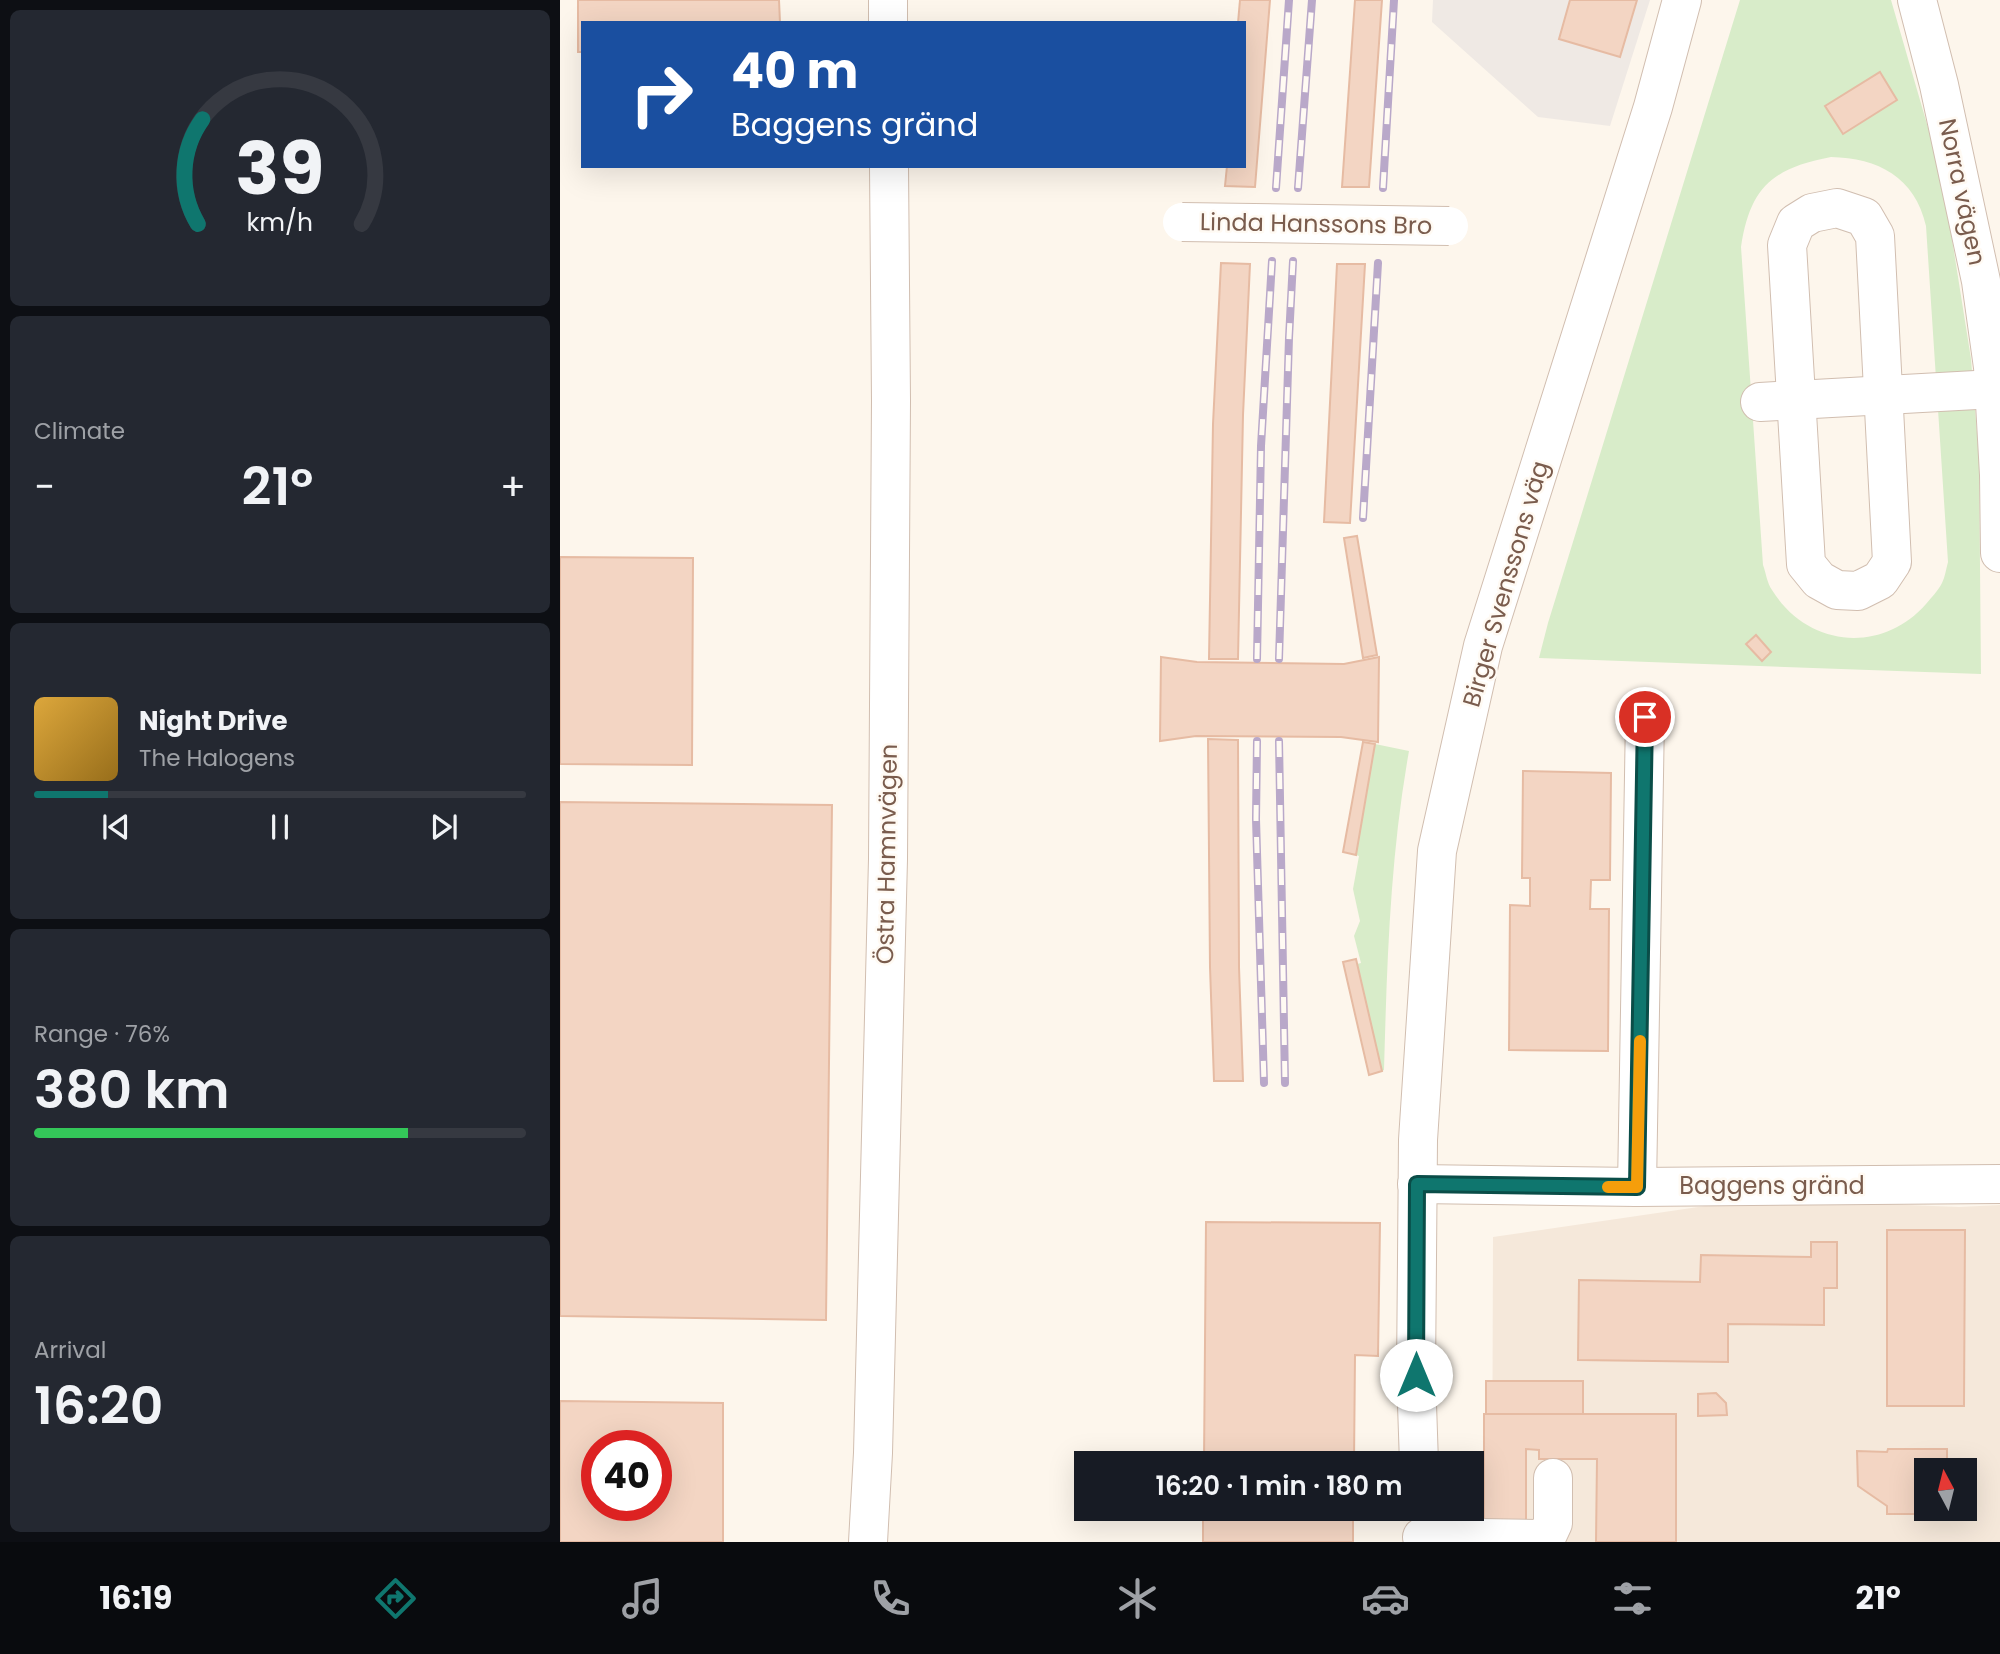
<!DOCTYPE html>
<html lang="en">
<head>
<meta charset="utf-8">
<style>
	body { margin:0; font-family:Poppins,sans-serif; background:#242831; color:#f1f3f6; height:100vh; display:flex; flex-direction:column; font-size:26px; white-space:nowrap }
	* { box-sizing:border-box; margin:0 }
	p { font-size:23px; color:#9ea1a6 }
	.icon { flex:none; width:38px; height:38px; fill:none; stroke:currentColor; stroke-width:2; stroke-linecap:round; stroke-linejoin:round }
	.map { position:relative; flex:1; overflow:hidden }
	.side { display:flex; flex-direction:column; gap:10px; padding:10px; background:#0d0f14; width:560px }
	.side>* { flex:none }
	.hud { position:absolute; left:21px; top:21px; width:665px; height:147px; border-radius:0px; box-shadow:0 7px 28px #0002; background:#1a4fa0; color:#fff; overflow:hidden }
	.needle { width:46px; rotate:353deg }
	.tools { position:absolute; left:1354px; top:1458px; display:grid; gap:14px }
	.tools a { display:grid; place-items:center; width:63px; height:63px; border-radius:0px; background:#171b24; box-shadow:0 7px 28px #0002; font-size:35px }
	.speed { position:absolute; left:21px; top:1430px; display:flex; gap:14px; font-size:35px; font-weight:700; text-align:center }
	.speed>* { display:grid; place-content:center; width:91px; height:91px; border-radius:50%; background:#171b24; box-shadow:0 7px 28px #0002; line-height:1 }
	.speed .limit { border:10px solid #d22; background:#fff; color:#111 }
	.pin { position:absolute; display:grid; place-items:center; width:60px; height:60px; color:#fff; margin:-30px; border:4px solid #fff; border-radius:50%; box-shadow:0 2px 7px #0007 }
	.me { position:absolute; width:77px; margin:-38px; rotate:0deg; stroke-linejoin:round; filter:drop-shadow(0 0 5px #0008) }
	.turn { display:flex; align-items:center; gap:24px; height:147px; padding:0 35px; font-size:32px }
	.turn .icon { width:91px; height:91px; stroke-width:2.5 }
	.turn b { display:block; font-size:49px; line-height:60px }
	.big { font-size:52px; font-weight:600; line-height:1.1 }
	.side .widget { flex:1; display:flex; flex-direction:column; justify-content:center; gap:10px; min-width:0; padding:0 24px; border-radius:10px; background:#242831 }
	.side .dial { align-items:center; gap:0 }
	.dial svg { height:182px; overflow:visible; fill:none; stroke:#363941; stroke-width:7; stroke-linecap:round; text-anchor:middle }
	.dial text { fill:#f1f3f6; stroke:none }
	.song { display:flex; align-items:center; gap:21px }
	.cover { width:84px; height:84px; border-radius:10px; background:linear-gradient(135deg,hsl(40 70% 55%),hsl(40 70% 35%)) }
	.played { height:7px; border-radius:4px; background:linear-gradient(90deg,#0f766e 15%,#363941 15%) }
	.keys { display:flex; justify-content:space-around; direction:ltr }
	.heat { display:flex; justify-content:space-between; align-items:center; font-size:38px; direction:ltr }
	.charge { height:10px; border-radius:5px; background:linear-gradient(90deg,#34c759 76%,#363941 0) }
	.trip { position:absolute; left:514px; top:1451px; width:410px; height:70px; border-radius:0px; background:#171b24; box-shadow:0 7px 28px #0002; font-weight:600; line-height:70px; text-align:center }
	.menu { display:flex; height:112px; justify-content:space-around; align-items:center; background:#090b0e; color:#9ea1a6 }
	.menu .icon { width:49px; height:49px }
	.menu .selected { color:#0f766e }
	.menu b { font-size:32px; color:#f1f3f6 }
	main { display:flex; flex:1; min-height:0 }
	.map>svg:first-child { display:block }
	.residential { fill:#f5e8da; fill-rule:evenodd }
	.industrial { fill:#efe9e4 }
	.green { fill:#d8ecc9; fill-rule:evenodd }
	.building { fill:#f3d5c3; stroke:#e6bba3; stroke-width:2; fill-rule:evenodd }
	.lines { fill:none; stroke-linecap:round; stroke-linejoin:round }
	.minor-casing { stroke:#d1beb0; stroke-width:40 }
	.minor { stroke:#fff; stroke-width:38 }
	.rail-casing { stroke:#b9a8c9; stroke-width:8 }
	.rail { stroke:#fffaf3; stroke-width:5; stroke-dasharray:16; stroke-linecap:butt }
	.minor-bridge-casing { stroke:#d1beb0; stroke-width:40; stroke-linecap:butt }
	.minor-bridge { stroke:#fff; stroke-width:38 }
	.route-casing { stroke:#0a4d48; stroke-width:18 }
	.route { stroke:#0f766e; stroke-width:12 }
	.slow { stroke:#f59e0b; stroke-width:12 }
	.labels { text-anchor:middle; stroke-width:5; stroke-linejoin:round; paint-order:stroke }
	.street-label { font-size:24px; fill:#7a5c4d; stroke:#fffaf3 }
</style>
</head>
<body>
<main>
<section class="side">
<div class="widget dial"><svg viewBox="0 0 100 80">
<path d="M14 69A42 42 0 1 1 86 69"/>
<path d="M14 69A42 42 0 0 1 16 23" stroke="#0f766e"/>
<text x="50" y="56" font-size="32" font-weight="700">39</text>
<text x="50" y="72" font-size="11">km/h</text>
</svg></div>
<div class="widget"><p>Climate</p>
<div class="heat"><a>−</a><b class="big">21°</b><a>+</a></div>
</div>
<div class="widget">
<div class="song"><i class="cover"></i><div><b>Night Drive</b><p>The Halogens</p></div></div>
<div class="played"></div>
<div class="keys"><svg class="icon" aria-label="previous" viewBox="0 0 24 24"><path d="M18 5L8 12l10 7zM5 5v14"/></svg><svg class="icon" aria-label="pause" viewBox="0 0 24 24"><path d="M8 5v14M16 5v14"/></svg><svg class="icon" aria-label="next" viewBox="0 0 24 24"><path d="M6 5l10 7-10 7zM19 5v14"/></svg></div>
</div>
<div class="widget"><p>Range · 76%</p><b class="big">380 km</b><div class="charge"></div></div>
<div class="widget"><p>Arrival</p><b class="big">16:20</b></div>
</section>
<div class="map">
<svg width="1440" height="1542" viewBox="0 0 1440 1542">
	<rect width="100%" height="100%" fill="#fdf6ec"/>
	<path class="residential" d="M 1193,1199 L 1399,1207 L 1440,1205 L 1440,1542 L 932,1542 L 933,1237 ZM 1367,1470 L 1405,1470 L 1405,1508 L 1367,1508 Z"/>
	<polygon class="industrial" points="873,0 1090,0 1050,126 978,117 872,22"/>
	<g class="green">
		<path d="M 1180,0 L 1331,0 L 1382,176 L 1411,359 L 1419,458 L 1421,674 L 979,658 L 988,623 ZM 1271,157 C 1318,158 1355,177 1366,226 L 1388,562 C 1386,569 1385,577 1382,583 C 1378,591 1371,598 1366,604 C 1321,655 1247,647 1212,590 C 1207,583 1206,573 1203,565 L 1181,247 C 1190,187 1213,168 1271,157 Z"/>
		<path d="M 815,744 L 849,751 C 830,857 827,963 824,1070 L 822,1071 L 797,964 L 801,963 L 794,936 L 800,921 L 793,889 L 799,856 L 796,855 Z"/>
	</g>
	<g class="building">
		<polygon points="18,0 219,0 220,23 23,23 23,52 18,52"/>
		<polygon points="680,0 710,0 695,187 665,186 667,166 684,166 684,23 678,23"/>
		<polygon points="795,0 822,0 809,187 782,187"/>
		<polygon points="1010,0 1077,0 1060,57 999,39"/>
		<polygon points="1320,72 1337,100 1283,134 1265,106"/>
		<polygon points="661,263 690,264 683,415 678,659 649,659 653,424"/>
		<polygon points="777,264 805,264 790,523 764,522"/>
		<polygon points="797,536 817,655 803,658 784,538"/>
		<polygon points="0,557 133,558 132,765 0,764"/>
		<polygon points="1196,635 1211,652 1202,661 1186,644"/>
		<polygon points="601,657 637,662 784,664 819,657 818,742 781,737 636,736 600,741"/>
		<polygon points="648,739 678,740 679,967 683,1081 654,1081 650,967"/>
		<polygon points="803,742 815,744 796,855 783,852"/>
		<polygon points="963,771 1051,773 1050,880 1031,880 1030,909 1049,909 1048,1051 949,1050 950,905 970,906 970,878 962,878"/>
		<polygon points="0,802 272,805 266,1320 0,1316"/>
		<polygon points="796,959 822,1071 809,1075 783,962"/>
		<polygon points="646,1222 820,1223 818,1356 795,1355 794,1463 644,1463"/>
		<polygon points="1327,1230 1405,1230 1404,1406 1327,1406"/>
		<polygon points="1251,1242 1277,1242 1277,1288 1264,1288 1264,1325 1168,1324 1168,1362 1018,1360 1019,1280 1140,1282 1141,1255 1251,1257"/>
		<rect x="926" y="1381" width="97" height="33"/>
		<polygon points="1156,1393 1166,1403 1167,1415 1138,1416 1138,1394"/>
		<path d="M 0,1401 L 163,1403 L 163,1542 L 0,1542 ZM 37,1446 L 96,1446 L 96,1505 L 37,1505 Z"/>
		<polygon points="924,1414 1116,1414 1116,1542 1036,1542 1037,1459 979,1459 979,1450 966,1449 966,1532 924,1532"/>
		<polygon points="1328,1449 1387,1449 1387,1470 1367,1470 1367,1508 1387,1508 1387,1514 1327,1514 1327,1506 1298,1486 1297,1451 1327,1452"/>
		<rect x="643" y="1508" width="150" height="34"/>
	</g>
	<g class="lines">
		<defs>
			<g id="minor">
				<polyline points="328,0 328,23"/>
				<polyline points="1357,0 1379,85 1421,281 1433,367 1439,475 1440,553"/>
				<polygon points="1277,208 1304,217 1315,236 1332,562 1320,580 1298,591 1277,590 1259,580 1246,564 1227,245 1236,223 1252,213"/>
				<polyline points="1200,402 1434,389"/>
				<polyline points="857,1184 1077,1187 1440,1184"/>
				<polyline points="1077,1187 1085,717"/>
				<polyline points="859,1463 856,1375 858,1140 877,851 923,646 1093,107 1122,0"/>
				<polyline points="862,1537 977,1539 987,1536 993,1523 993,1478"/>
				<polyline points="308,1542 313,1453 328,859 331,401 329,166"/>
			</g>
		</defs>
		<use href="#minor" class="minor-casing"/>
		<use href="#minor" class="minor"/>
		<defs>
			<g id="rail">
				<polyline points="716,188 729,0"/>
				<polyline points="738,188 752,0"/>
				<polyline points="823,188 834,0"/>
				<polyline points="803,518 818,263"/>
				<polyline points="697,659 701,446 712,261"/>
				<polyline points="719,659 729,338 733,261"/>
				<polyline points="697,741 696,819 704,1083"/>
				<polyline points="719,741 725,1083"/>
			</g>
		</defs>
		<use href="#rail" class="rail-casing"/>
		<use href="#rail" class="rail"/>
		<defs>
			<polyline id="minor-bridge" points="622,222 889,226"/>
		</defs>
		<use href="#minor-bridge" class="minor-bridge-casing"/>
		<use href="#minor-bridge" class="minor-bridge"/>
	</g>
	<g class="lines">
		<defs>
			<polyline id="route" points="856,1375 857,1184 1077,1187 1085,717"/>
		</defs>
		<use href="#route" class="route-casing"/>
		<use href="#route" class="route"/>
		<polyline class="slow" points="1048,1187 1077,1187 1080,1041"/>
	</g>
	<g class="labels">
		<g class="street-label">
			<text transform="translate(1402 192) rotate(78)" y="8">Norra vägen</text>
			<text transform="translate(756 224) rotate(1)" y="8">Linda Hanssons Bro</text>
			<text transform="translate(946 584) rotate(-74)" y="8">Birger Svenssons väg</text>
			<text transform="translate(327 854) rotate(-89)" y="8">Östra Hamnvägen</text>
			<text x="1212" y="1194">Baggens gränd</text>
		</g>
	</g>
</svg>
<div class="tools">
<a><svg class="needle" viewBox="-14 -14 28 28"><path d="M0-13l5 13h-10z" fill="#e53935"/><path d="M0 13l5-13h-10z" fill="#9ea1a6"/></svg></a>
</div>
<div class="speed"><div class="limit">40</div></div>
<div class="pin" style="left:1085px;top:717px;background:#d93025"><svg class="icon" aria-label="arrive" viewBox="0 0 24 24"><path d="M6 21V4h12l-3 4 3 4H6"/></svg></div>
<svg class="me" style="left:856px;top:1375px" viewBox="-20 -20 40 40"><circle r="19" fill="#fff"/><path d="M0-13L10 11 0 6-10 11z" fill="#0f766e"/></svg>
<div class="trip">16:20 · 1 min · 180 m</div>
<div class="hud">
<div class="turn"><svg class="icon" aria-label="right" viewBox="0 0 24 24"><path d="M7 20v-9h11M14 6l5 5-5 5"/></svg><div><b>40 m</b>Baggens gränd</div></div>
</div>
</div>
</main>
<nav class="menu">
<b>16:19</b>
<svg class="icon selected" aria-label="directions" viewBox="0 0 24 24"><path d="M12 3l9 9-9 9-9-9zM9 14v-3h6M13 9l2 2-2 2"/></svg>
<svg class="icon" aria-label="music" viewBox="0 0 24 24"><path d="M9 18V5l10-2v13"/><circle cx="6" cy="18" r="3"/><circle cx="16" cy="16" r="3"/></svg>
<svg class="icon" aria-label="phone" viewBox="0 0 24 24"><path d="M5 4h4l2 5-3 2q2 4 5 5l2-3 5 2v4C11 20 4 13 5 4z"/></svg>
<svg class="icon" aria-label="climate" viewBox="0 0 24 24"><path d="M12 3v18M4 7l16 10M4 17L20 7"/></svg>
<svg class="icon" aria-label="car" viewBox="0 0 24 24"><path d="M5 17H2v-5l4-1 3-4h7l3 4 3 1v5h-3M9 17h6M6 11h13"/><circle cx="7" cy="17" r="2"/><circle cx="17" cy="17" r="2"/></svg>
<svg class="icon" aria-label="filters" viewBox="0 0 24 24"><path d="M4 7h16M4 17h16"/><circle cx="9" cy="7" r="2"/><circle cx="15" cy="17" r="2"/></svg>
<b>21°</b>
</nav>
</body>
</html>
